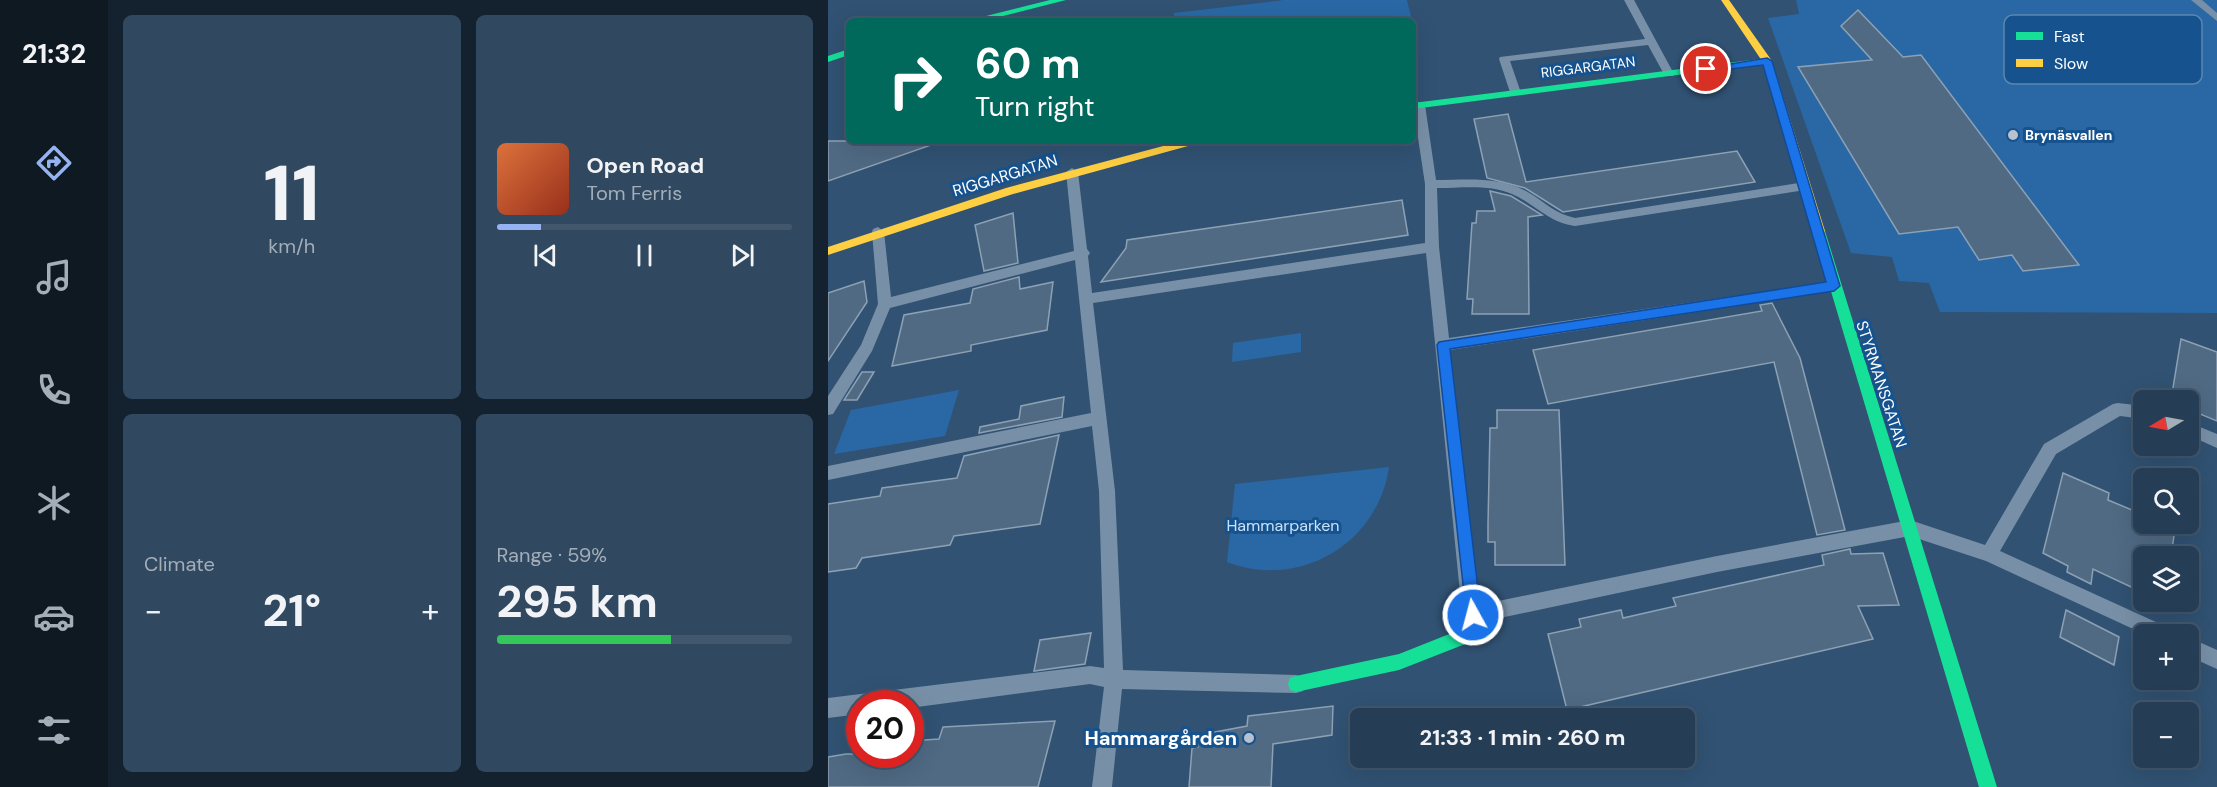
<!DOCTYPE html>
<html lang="en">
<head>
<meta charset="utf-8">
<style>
	body { margin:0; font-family:"DM Sans",sans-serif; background:#314960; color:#f1f3f6; height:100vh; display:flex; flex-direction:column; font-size:22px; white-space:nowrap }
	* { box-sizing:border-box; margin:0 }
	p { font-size:20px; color:#a3aeb9 }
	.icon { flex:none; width:33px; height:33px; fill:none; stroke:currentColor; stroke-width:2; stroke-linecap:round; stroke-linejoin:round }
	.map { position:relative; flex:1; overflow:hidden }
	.details { display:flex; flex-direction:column; gap:15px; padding:15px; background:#14222f; width:720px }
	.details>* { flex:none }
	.banner { position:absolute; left:18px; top:18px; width:570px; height:126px; border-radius:9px; box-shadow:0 6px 24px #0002,0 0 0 2px #42576c; background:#00695c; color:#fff; overflow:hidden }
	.needle { width:39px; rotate:260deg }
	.tools { position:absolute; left:1305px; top:390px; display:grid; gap:12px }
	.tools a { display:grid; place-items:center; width:66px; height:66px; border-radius:9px; background:#253e56; box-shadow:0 6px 24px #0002,0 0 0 2px #42576c; font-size:30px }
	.speed { position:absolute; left:18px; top:690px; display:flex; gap:12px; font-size:30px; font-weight:700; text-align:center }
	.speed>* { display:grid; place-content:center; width:78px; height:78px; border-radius:50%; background:#253e56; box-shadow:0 6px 24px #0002,0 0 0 2px #42576c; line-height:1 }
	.speed .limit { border:9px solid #d22; background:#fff; color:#111 }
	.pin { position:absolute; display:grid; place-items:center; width:51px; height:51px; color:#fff; margin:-26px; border:3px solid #fff; border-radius:50%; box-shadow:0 2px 6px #0007 }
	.me { position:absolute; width:66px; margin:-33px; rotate:353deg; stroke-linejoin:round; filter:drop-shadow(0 0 4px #0008) }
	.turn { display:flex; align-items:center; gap:21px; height:126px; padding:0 30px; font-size:27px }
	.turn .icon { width:78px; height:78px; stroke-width:2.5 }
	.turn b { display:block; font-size:42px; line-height:51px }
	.big { font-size:45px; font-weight:700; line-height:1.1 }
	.details .widget { flex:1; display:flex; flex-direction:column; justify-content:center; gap:9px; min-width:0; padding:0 21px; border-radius:9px; background:#314960 }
	.details .dial { align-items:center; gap:0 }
	.dial b { font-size:78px; line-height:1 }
	.song { display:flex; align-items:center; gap:18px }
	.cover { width:72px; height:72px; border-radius:9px; background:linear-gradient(135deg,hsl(20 70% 55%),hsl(10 70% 35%)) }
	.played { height:6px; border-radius:3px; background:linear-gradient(90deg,#95b2f1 15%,#42576c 15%) }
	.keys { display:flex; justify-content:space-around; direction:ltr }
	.heat { display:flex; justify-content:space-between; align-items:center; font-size:33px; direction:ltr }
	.charge { height:9px; border-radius:4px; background:linear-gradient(90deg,#34c759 59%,#42576c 0) }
	.details .tiles { flex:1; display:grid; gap:15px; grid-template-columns:repeat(2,1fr) }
	.trip { position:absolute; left:522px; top:708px; width:345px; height:60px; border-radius:9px; background:#253e56; box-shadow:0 6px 24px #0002,0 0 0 2px #42576c; font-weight:700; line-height:60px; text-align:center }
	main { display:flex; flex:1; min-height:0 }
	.tabs { display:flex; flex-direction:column; width:108px; justify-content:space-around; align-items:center; background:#0f1922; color:#a3aeb9 }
	.tabs .icon { width:42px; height:42px }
	.tabs .current { color:#95b2f1 }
	.tabs b { font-size:27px; color:#f1f3f6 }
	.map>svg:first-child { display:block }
	.green { fill:#2968a5 }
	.building { fill:#506a84; stroke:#8da1b4; stroke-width:1.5 }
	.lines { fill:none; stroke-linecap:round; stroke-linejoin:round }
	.lane { fill:#7890a7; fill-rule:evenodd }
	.fast { fill:#16e098; fill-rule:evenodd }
	.slow { fill:#ffcf43; fill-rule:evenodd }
	.route { fill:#1a73e8; stroke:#114b97; stroke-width:1.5 }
	.poi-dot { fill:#b7c2ce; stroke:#16528e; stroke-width:2 }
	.labels { text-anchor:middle; stroke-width:6; stroke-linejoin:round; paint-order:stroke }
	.far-street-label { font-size:14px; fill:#fff; stroke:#16528e }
	.far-poi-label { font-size:14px; font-weight:bold; fill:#fff; stroke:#16528e; text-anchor:start }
	.street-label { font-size:16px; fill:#fff; stroke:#16528e }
	.park-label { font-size:16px; fill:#c8e2fb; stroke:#16528e }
	.near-poi-label { font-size:20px; font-weight:bold; fill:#fff; stroke:#16528e; text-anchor:end }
	.key { fill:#16528e; stroke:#5c86b0; stroke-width:1.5 }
	.key-label { font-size:16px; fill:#fff }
</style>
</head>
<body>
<main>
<nav class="tabs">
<b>21:32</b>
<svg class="icon current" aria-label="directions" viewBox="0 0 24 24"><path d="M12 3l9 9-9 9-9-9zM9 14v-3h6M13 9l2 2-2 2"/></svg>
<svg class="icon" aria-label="music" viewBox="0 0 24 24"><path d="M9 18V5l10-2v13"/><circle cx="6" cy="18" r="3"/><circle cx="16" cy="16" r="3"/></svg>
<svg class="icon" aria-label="phone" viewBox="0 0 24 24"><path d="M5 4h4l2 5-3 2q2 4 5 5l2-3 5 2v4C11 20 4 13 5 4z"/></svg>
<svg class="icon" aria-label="climate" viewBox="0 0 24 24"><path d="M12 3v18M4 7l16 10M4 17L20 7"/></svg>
<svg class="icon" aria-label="car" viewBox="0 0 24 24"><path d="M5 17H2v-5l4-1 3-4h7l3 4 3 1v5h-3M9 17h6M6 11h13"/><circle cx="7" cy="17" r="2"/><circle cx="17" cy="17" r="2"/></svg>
<svg class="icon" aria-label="filters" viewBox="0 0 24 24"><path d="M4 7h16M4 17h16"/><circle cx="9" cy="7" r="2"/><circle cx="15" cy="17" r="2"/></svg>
</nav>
<section class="details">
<div class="tiles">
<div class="widget dial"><b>11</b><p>km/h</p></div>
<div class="widget">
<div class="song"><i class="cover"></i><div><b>Open Road</b><p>Tom Ferris</p></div></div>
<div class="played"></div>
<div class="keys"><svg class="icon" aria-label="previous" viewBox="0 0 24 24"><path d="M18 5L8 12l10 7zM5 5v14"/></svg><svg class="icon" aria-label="pause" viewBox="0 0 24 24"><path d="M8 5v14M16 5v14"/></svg><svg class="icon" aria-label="next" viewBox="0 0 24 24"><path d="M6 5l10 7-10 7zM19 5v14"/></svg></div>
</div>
<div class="widget"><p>Climate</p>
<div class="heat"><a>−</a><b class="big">21°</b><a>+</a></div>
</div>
<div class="widget"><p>Range · 59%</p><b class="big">295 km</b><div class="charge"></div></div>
</div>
</section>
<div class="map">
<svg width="1389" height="787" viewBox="0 0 1389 787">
	<rect width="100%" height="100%" fill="#315273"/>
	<g class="green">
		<polygon points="456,0 579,0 584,21 346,21 346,13"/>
		<polygon points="968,0 1389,0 1389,313 1112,312 1101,283 1071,281 1064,257 1023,253 940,18 971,14"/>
		<polygon points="473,333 473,352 404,362 405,343"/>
		<polygon points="131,390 117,436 6,454 23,410"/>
		<path d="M 561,467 C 550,544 471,590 399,562 L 407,484 Z"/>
	</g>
	<g class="building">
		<polygon points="1030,10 1075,57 1093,55 1251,265 1195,271 1184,255 1151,260 1130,227 1071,234 970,67 1044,60 1013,26"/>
		<polygon points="680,114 698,182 909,151 927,182 735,212 697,188 659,178 646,119"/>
		<polygon points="0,141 103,141 103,145 0,181"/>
		<polygon points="662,191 683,196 714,215 700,217 701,314 644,314 645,299 639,299 644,223 648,223 649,211 667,211"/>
		<polygon points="574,200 580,235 273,282 298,248 299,240"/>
		<polygon points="185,213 190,263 156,271 147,225"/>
		<polygon points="191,277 192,289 225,282 219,330 143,345 143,351 64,366 76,315 142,303 145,289"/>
		<polygon points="36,281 39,302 0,361 0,293"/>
		<polygon points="944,303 972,358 1017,530 989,535 946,362 720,404 705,350 934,311 932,305"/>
		<polygon points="1353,339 1389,352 1389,421 1360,409 1360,400 1343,400"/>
		<polygon points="34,372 46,372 29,400 16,400"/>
		<polygon points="236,397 234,417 151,433 152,427 191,419 193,406"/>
		<polygon points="669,410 731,410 737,565 667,565 667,542 660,542 660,524 662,428 669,428"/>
		<polygon points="231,435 212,524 126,536 122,545 34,558 28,568 0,572 0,504 52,496 54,488 129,478 136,456"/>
		<polygon points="1235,473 1281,493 1280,500 1316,515 1316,524 1334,524 1347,529 1343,556 1316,556 1316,593 1265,569 1263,584 1239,572 1240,566 1215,553"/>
		<polygon points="1022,549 1023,554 1055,553 1071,605 1030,606 1045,639 739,710 720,634 753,627 751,619 793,610 795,618 848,606 845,598 996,565 994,555"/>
		<polygon points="1238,610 1291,637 1286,665 1232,637"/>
		<polygon points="263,633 257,664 206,671 212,640"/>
		<polygon points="505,706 504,735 445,744 443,787 361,787 364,748 370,747 370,735 419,726 420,716"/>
		<polygon points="227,721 210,787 0,787 0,757 18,754 82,754 82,741 111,739 115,727"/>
	</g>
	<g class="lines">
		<g class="lane">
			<polygon points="796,0 806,0 846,74 845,76 837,76 820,45 682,61 693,93 691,95 683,95 671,59 672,57 817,39"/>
			<polygon points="1363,0 1374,0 1389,13 1389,21"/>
			<path d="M 591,102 L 597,105 L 608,180 C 637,180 669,176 696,190 C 711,197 723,211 740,216 L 747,218 L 977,182 L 983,186 L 977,190 L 747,226 C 721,223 707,204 684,194 C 662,184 633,188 609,188 L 611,247 L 621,338 L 1006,281 L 1013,286 L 1006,291 L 622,350 L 651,605 L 889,556 L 1082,520 L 1157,545 L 1216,444 L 1285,404 L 1290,403 L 1316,406 L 1316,419 L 1292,416 L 1228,454 L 1172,551 L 1341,628 L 1344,634 L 1316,634 L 1158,561 L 1082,536 L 889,572 L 653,622 L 650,629 L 644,632 L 638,629 L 635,623 L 598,253 L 265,303 L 287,491 L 295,670 L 468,675 L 475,677 L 477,684 L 475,691 L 468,693 L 294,689 L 284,787 L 264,787 L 276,687 L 262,684 L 82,708 L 82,704 L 32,704 L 32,714 L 0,718 L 0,698 L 262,666 L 276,668 L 271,491 L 264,426 L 0,480 L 0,466 L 263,413 L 247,260 L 62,308 L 44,351 L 5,414 L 0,415 L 0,396 L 33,345 L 50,304 L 44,232 L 45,229 L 50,227 L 56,232 L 63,297 L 246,251 L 238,172 L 244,168 L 250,172 L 259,249 L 262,253 L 260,256 L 264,293 L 597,243 L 597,184 L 585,105 Z"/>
			<polygon points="1360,422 1389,434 1389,448 1360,435"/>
			<polygon points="1360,637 1389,650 1389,669 1360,656"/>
		</g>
		<g class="fast">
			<polygon points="222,0 238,0 155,21 138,21"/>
			<polygon points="21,49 21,55 0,62 0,56"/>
			<polygon points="939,58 944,61 942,63 585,109 585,103"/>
			<polygon points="991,227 997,231 1169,787 1151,787 985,231"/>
			<polygon points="644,625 650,627 652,633 650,639 571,670 468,692 462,690 460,684 462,678 468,676 571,654"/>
		</g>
		<g class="slow">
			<polygon points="893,0 901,0 944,61 997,231 995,234 987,234 985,231 934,61"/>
			<polygon points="354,141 372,141 371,143 185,194 0,255 0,247 178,188"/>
		</g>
	</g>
	<polygon class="route" points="939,58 944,61 1012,286 1006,291 622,349 653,615 650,621 645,623 639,621 609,345 611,342 998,282 935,65 878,72 873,69"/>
	<g class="poi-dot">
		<circle cx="1185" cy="135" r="6"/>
		<circle cx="421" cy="738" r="6"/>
	</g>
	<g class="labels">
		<g class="far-street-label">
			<text transform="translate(760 67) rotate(-7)" y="5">RIGGARGATAN</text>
		</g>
		<g class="far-poi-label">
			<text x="1197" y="140">Brynäsvallen</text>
		</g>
		<g class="street-label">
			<text transform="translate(177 175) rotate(-17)" y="6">RIGGARGATAN</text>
			<text transform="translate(1054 384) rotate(72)" y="6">STYRMANSGATAN</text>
		</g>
		<g class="park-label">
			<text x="455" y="531">Hammarparken</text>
		</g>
		<g class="near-poi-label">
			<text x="409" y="745">Hammargården</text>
		</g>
	</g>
	<rect x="1176" y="15" width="198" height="69" rx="9" class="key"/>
	<rect x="1188" y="32" width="27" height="8" fill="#16e098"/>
	<rect x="1188" y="59" width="27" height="8" fill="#ffcf43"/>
	<g class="key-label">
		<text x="1226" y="42">Fast</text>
		<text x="1226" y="69">Slow</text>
	</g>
</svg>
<div class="tools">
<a><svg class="needle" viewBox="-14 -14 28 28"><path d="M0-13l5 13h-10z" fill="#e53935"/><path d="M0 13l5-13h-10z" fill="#a3aeb9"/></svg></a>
<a><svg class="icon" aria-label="search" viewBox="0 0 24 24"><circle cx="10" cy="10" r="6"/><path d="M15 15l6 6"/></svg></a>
<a><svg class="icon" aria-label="layers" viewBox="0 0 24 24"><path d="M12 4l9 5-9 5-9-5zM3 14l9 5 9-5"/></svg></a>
<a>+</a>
<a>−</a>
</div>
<div class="speed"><div class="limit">20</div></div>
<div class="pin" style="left:878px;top:69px;background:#d93025"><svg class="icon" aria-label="arrive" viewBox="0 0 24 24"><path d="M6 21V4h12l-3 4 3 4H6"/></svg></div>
<svg class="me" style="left:645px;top:615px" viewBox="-20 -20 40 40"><circle r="17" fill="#1a73e8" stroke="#fff" stroke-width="3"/><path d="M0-11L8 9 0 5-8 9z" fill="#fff"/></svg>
<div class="trip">21:33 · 1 min · 260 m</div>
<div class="banner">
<div class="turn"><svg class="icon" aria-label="right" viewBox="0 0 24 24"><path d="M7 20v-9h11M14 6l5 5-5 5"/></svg><div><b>60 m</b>Turn right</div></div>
</div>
</div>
</main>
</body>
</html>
